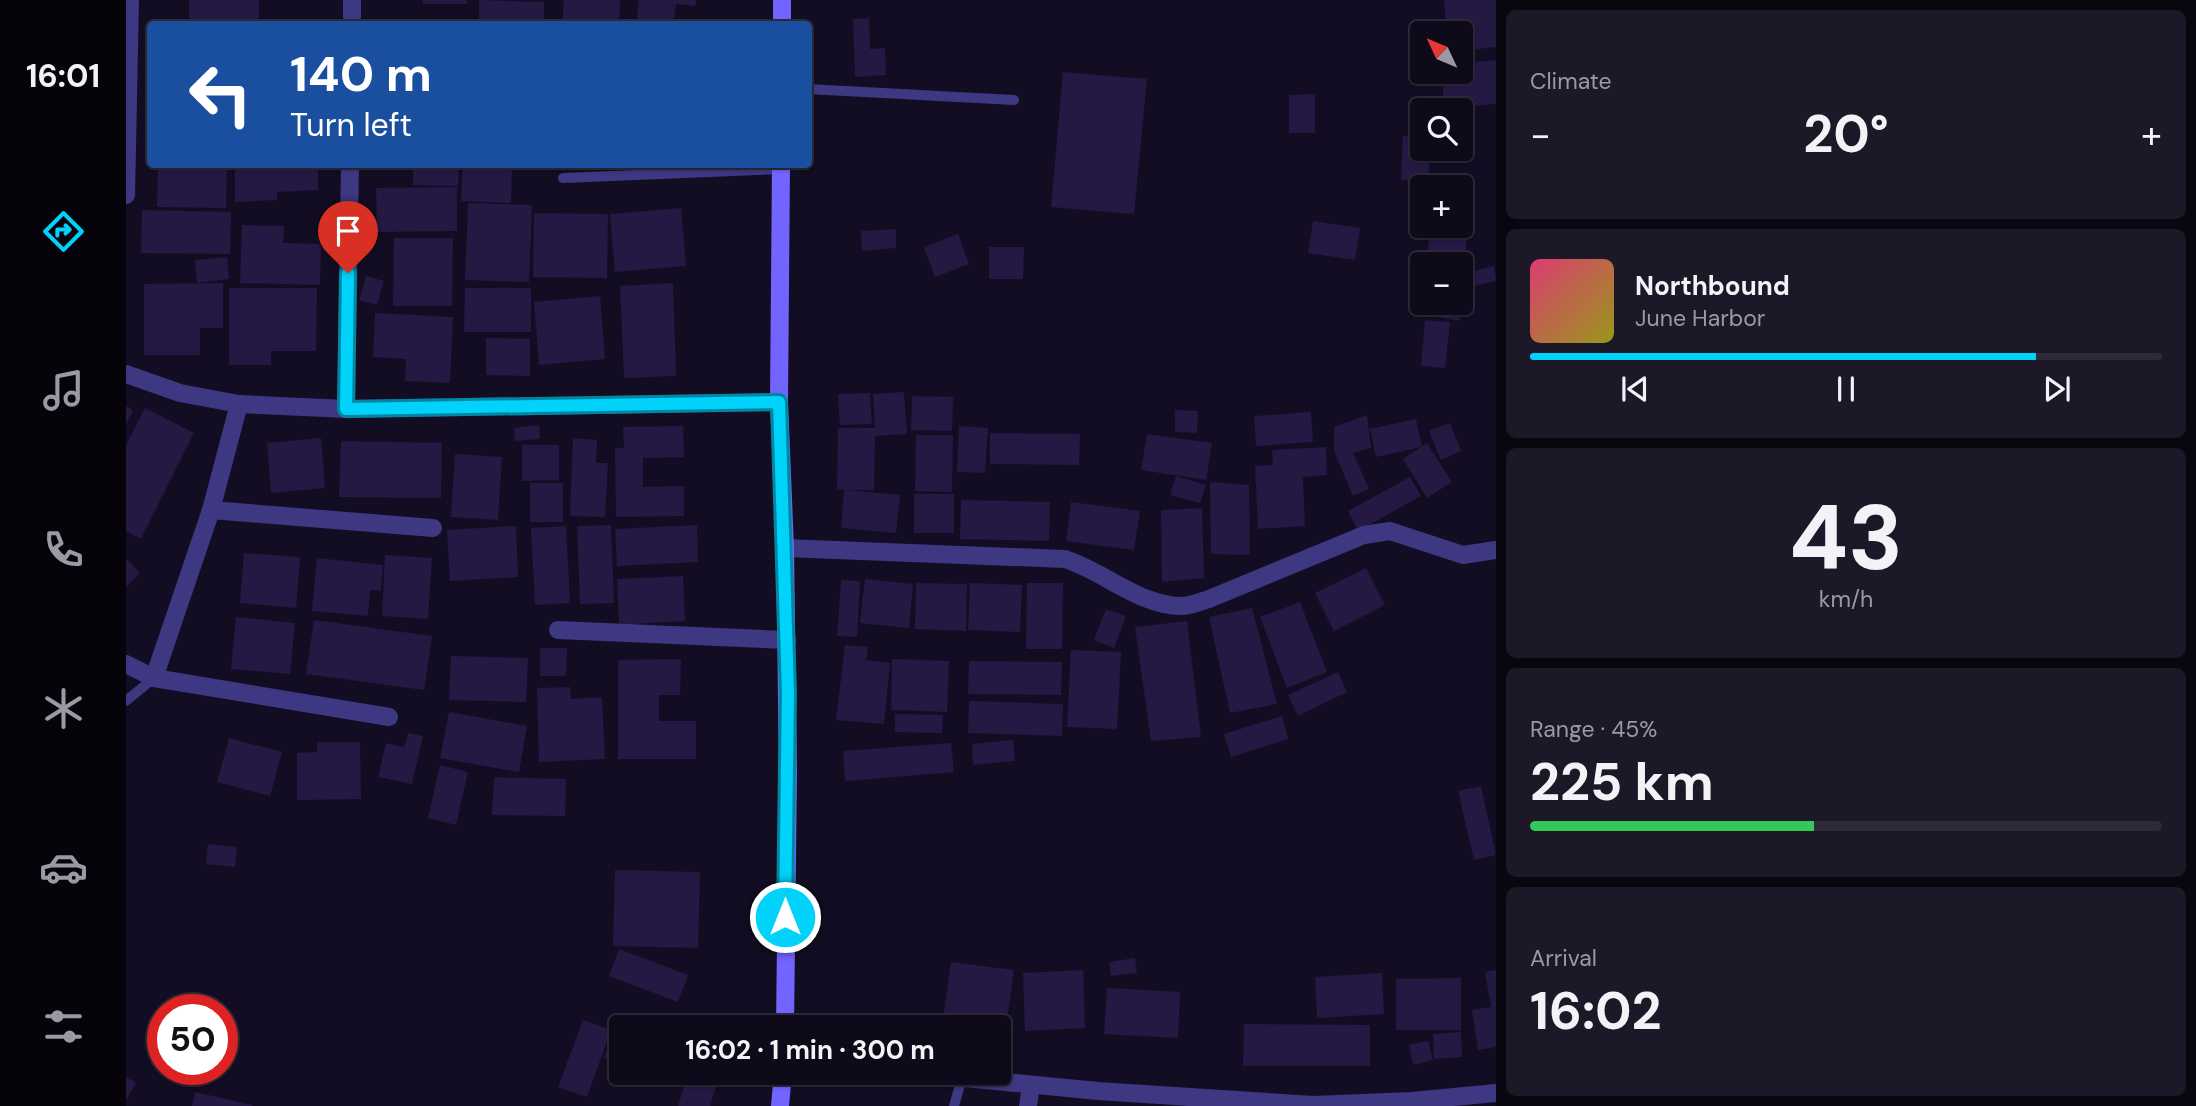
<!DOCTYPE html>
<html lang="en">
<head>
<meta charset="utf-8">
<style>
	body { margin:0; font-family:"DM Sans",sans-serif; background:#1c1827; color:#f1f3f6; height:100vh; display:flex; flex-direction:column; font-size:26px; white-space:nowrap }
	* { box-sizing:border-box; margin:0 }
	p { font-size:23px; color:#9b9aa2 }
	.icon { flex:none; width:38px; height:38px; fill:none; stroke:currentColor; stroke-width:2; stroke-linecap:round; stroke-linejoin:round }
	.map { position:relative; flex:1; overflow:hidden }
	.drawer { display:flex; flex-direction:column; gap:10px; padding:10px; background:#08060e; width:700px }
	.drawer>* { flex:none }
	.top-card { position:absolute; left:21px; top:21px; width:665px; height:147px; border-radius:7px; box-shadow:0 2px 5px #0004,0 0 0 2px #2e2b39; background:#1a4fa0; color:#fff; overflow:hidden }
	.needle { width:46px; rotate:314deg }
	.buttons { position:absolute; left:1284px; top:21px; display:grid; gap:14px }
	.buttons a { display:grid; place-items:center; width:63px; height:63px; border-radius:7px; background:#0e0a1a; box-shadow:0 2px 5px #0004,0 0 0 2px #2e2b39; font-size:35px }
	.speed { position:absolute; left:21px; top:994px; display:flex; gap:14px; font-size:35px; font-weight:700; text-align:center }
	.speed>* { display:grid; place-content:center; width:91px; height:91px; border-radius:50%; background:#0e0a1a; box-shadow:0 2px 5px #0004,0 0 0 2px #2e2b39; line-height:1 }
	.speed .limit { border:10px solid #d22; background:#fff; color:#111 }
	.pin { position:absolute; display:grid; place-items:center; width:60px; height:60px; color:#fff; margin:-72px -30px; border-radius:50% 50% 50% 0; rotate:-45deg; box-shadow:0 0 7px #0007 }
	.pin .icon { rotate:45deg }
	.me { position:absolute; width:77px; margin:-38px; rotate:0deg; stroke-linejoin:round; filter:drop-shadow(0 0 5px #0008) }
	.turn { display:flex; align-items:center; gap:24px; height:147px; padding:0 28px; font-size:32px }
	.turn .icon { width:91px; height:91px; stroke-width:2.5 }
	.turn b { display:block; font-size:49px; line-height:60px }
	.big { font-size:52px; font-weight:700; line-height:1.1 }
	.drawer .widget { flex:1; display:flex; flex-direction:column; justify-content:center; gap:10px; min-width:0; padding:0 24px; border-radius:10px; background:#1c1827 }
	.drawer .dial { align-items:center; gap:0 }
	.dial b { font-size:91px; line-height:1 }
	.song { display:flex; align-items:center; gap:21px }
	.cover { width:84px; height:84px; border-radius:10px; background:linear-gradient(135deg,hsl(340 70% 55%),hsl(60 70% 35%)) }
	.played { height:7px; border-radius:4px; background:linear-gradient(90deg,#00d2f9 80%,#2e2b39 80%) }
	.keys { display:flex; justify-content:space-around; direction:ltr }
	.heat { display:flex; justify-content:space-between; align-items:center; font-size:38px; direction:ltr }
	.charge { height:10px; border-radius:5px; background:linear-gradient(90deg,#34c759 45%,#2e2b39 0) }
	.trip { position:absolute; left:483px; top:1015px; width:402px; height:70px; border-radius:7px; background:#0e0a1a; box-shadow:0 2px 5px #0004,0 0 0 2px #2e2b39; font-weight:700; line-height:70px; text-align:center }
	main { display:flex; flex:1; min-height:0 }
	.tabs { display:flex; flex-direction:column; width:126px; justify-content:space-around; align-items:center; background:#06040a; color:#9b9aa2 }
	.tabs .icon { width:49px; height:49px }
	.tabs .active { color:#00d2f9 }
	.tabs b { font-size:32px; color:#f1f3f6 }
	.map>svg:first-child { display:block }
	.building { fill:#241943 }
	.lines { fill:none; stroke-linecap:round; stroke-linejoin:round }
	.service { stroke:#3e3782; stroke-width:10 }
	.minor { stroke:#3e3782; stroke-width:18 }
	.tertiary { stroke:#3e3782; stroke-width:18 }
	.secondary { stroke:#7265ff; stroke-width:18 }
	.route-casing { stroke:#0088a2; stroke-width:18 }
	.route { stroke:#00d2f9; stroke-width:12 }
</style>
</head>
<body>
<main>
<nav class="tabs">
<b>16:01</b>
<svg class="icon active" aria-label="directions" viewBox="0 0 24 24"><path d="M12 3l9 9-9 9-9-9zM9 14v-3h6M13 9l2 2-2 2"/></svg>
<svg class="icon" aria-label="music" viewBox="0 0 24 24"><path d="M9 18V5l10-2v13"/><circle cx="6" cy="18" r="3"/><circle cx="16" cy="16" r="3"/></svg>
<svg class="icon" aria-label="phone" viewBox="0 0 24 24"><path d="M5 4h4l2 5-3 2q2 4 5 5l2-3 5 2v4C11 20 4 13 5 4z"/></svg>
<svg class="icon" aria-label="climate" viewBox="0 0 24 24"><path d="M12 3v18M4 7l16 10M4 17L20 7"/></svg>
<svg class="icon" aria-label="car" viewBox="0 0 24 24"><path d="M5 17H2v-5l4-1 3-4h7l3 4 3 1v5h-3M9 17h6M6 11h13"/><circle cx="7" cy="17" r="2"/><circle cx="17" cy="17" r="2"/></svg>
<svg class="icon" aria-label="filters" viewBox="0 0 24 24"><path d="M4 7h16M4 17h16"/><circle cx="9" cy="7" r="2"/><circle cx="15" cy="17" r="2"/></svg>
</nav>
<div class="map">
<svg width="1370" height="1106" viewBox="0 0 1370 1106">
	<rect width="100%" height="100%" fill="#120d22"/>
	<g class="building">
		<rect x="63" y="0" width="70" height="24"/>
		<rect x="297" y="0" width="44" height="4"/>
		<polygon points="353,0 418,2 418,24 353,24"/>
		<polygon points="438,0 494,0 493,24 436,24"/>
		<polygon points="513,0 570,0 569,6 550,4 547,24 510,24"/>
		<polygon points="1318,0 1370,0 1370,47 1335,51 1335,33 1321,33"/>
		<polygon points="743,18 744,49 759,48 760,75 729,77 727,19"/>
		<polygon points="296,19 338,20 338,24 296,24"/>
		<polygon points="1370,60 1370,104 1318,108 1316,72 1335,72 1335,63"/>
		<polygon points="937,72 1021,79 1008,214 925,207"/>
		<polygon points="1189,94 1189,133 1163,133 1163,95"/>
		<polygon points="1277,136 1297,137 1297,149 1304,149 1302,181 1275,180"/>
		<polygon points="32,164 101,164 100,208 31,207"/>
		<polygon points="109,164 192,164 192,190 151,192 151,200 109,202"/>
		<polygon points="287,164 333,164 332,186 287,185"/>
		<polygon points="337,164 386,164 385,203 335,201"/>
		<polygon points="331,187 331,231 251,232 250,188"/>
		<polygon points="1335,196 1342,196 1339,280 1335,280 1335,264 1302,264 1303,226 1335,226"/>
		<polygon points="342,203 406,205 403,282 339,280"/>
		<polygon points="555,208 560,266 489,272 484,214"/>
		<polygon points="16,210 105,212 104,254 15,253"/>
		<polygon points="408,213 482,214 481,278 407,277"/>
		<polygon points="1187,221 1234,228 1229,260 1182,253"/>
		<polygon points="116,225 158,226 157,243 195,244 194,285 114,283"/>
		<polygon points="770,229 770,248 736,251 735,231"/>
		<polygon points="832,234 843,264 809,277 798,247"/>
		<polygon points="268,238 327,238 326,306 267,306"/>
		<polygon points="863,247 898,247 897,279 863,279"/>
		<polygon points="101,257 103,279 71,283 69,260"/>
		<polygon points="1368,266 1370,281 1347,286 1344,272"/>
		<polygon points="240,276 258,281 251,305 233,300"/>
		<polygon points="97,283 97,328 74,328 74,355 18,355 18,284"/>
		<polygon points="547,283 550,376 498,378 494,286"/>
		<polygon points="103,288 191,288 190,351 145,351 145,365 103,365"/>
		<polygon points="339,288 405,288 405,332 338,332"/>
		<polygon points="474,296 479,359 413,365 408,302"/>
		<polygon points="1335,300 1338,301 1334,321 1298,315 1301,303 1335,303"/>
		<polygon points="249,313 327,317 324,383 279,381 280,359 247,357"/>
		<polygon points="1299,320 1324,322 1319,368 1295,366"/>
		<polygon points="360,338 404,339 404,376 360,375"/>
		<polygon points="778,392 781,434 749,436 748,490 721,490 774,495 770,533 715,528 718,490 711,489 712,428 749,428 747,394"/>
		<polygon points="744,393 746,424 714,425 712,394"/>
		<polygon points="786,396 827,397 826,431 785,430"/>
		<polygon points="0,406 7,410 0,425"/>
		<polygon points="19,408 68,433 15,539 0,531 0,445"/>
		<polygon points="1049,410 1072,411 1071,433 1049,432"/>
		<polygon points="1185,412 1187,442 1130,446 1128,416"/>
		<polygon points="1241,415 1245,448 1227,453 1243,489 1227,496 1208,451 1208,427"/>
		<polygon points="1290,419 1296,447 1250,457 1244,429"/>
		<polygon points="1324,423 1335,451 1315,460 1303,431"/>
		<polygon points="413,425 414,439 389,441 388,428"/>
		<polygon points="557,426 558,457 517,458 517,487 558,486 558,516 490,517 489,448 498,448 497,427"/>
		<polygon points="833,426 862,428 859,473 831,472"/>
		<polygon points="864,433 954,434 953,465 864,464"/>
		<polygon points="1021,434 1086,443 1080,480 1015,470"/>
		<polygon points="790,435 827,435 826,492 789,491"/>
		<polygon points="195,438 199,488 145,493 141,443"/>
		<polygon points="447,438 471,440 470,463 482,463 479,517 444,516"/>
		<polygon points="215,441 316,443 315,498 213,497"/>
		<polygon points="1301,443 1326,482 1301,498 1277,459"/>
		<polygon points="396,445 433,445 433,480 396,481"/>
		<polygon points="1200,447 1201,475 1177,477 1179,526 1132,529 1129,466 1147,465 1146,450"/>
		<polygon points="329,454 376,457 372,520 325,517"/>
		<polygon points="1050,476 1080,485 1074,503 1044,495"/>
		<polygon points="1284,477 1295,496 1232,531 1222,511"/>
		<polygon points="1084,482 1123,485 1124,555 1085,554"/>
		<rect x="404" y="483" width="33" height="39"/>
		<rect x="788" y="494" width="40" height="39"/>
		<polygon points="835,500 924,502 923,541 834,539"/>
		<polygon points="945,502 1014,511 1008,550 940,541"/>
		<polygon points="1076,508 1078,578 1036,582 1035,510"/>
		<polygon points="485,525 488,603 454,604 451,526"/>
		<polygon points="571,525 572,562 491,566 489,529"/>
		<polygon points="390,526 392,577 324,581 321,530"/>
		<polygon points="440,526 444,603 409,605 405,528"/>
		<polygon points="118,553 174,557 170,608 114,603"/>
		<polygon points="259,555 306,558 302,619 256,616"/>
		<polygon points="0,558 14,573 0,587"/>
		<polygon points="191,558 257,565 255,591 244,590 242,616 186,611"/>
		<polygon points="1240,568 1259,605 1208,631 1189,593"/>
		<polygon points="557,576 559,621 493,625 491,579"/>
		<polygon points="739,579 787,584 783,628 734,623"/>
		<polygon points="715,580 734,581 731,637 711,636"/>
		<polygon points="790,583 841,584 840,631 789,629"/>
		<polygon points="844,583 896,585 894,632 842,630"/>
		<polygon points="901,583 937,583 936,649 900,649"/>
		<polygon points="1174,602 1201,672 1161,688 1134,617"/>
		<polygon points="1126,608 1151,704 1104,713 1083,617"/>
		<polygon points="980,609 1000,616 988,648 968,640"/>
		<polygon points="110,617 169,623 164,674 105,669"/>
		<polygon points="188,620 306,636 298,690 180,674"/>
		<polygon points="1061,621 1075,737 1025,741 1009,627"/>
		<polygon points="719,645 742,647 740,660 764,663 758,724 710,720"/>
		<polygon points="414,648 441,648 440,676 414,676"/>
		<polygon points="945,650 995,652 991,729 941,727"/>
		<polygon points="325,656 402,658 400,702 323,700"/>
		<polygon points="555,659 554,695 533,695 533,721 570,721 570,759 492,759 492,660"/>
		<polygon points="766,659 823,661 821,712 765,710"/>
		<polygon points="843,661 936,662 935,695 842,694"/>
		<polygon points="1212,672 1221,692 1172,716 1162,695"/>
		<polygon points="444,687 445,699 476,697 479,759 413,762 411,688"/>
		<polygon points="843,701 937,704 936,736 842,733"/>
		<polygon points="323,712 401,726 393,772 314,758"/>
		<polygon points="769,714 817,715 816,733 769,732"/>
		<polygon points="1156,716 1162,739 1105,757 1098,734"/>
		<polygon points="282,733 297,736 286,784 252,777 260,743 278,747"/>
		<polygon points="103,738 156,752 144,796 91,782"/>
		<polygon points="887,740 889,761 847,765 846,744"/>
		<polygon points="191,742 234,742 235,799 171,800 171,753 191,752"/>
		<polygon points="825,743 828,772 719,781 717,751"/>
		<polygon points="314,765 342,772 330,825 302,818"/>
		<polygon points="368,777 440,779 439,816 366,815"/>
		<polygon points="1355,786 1370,855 1348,860 1332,791"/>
		<polygon points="82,844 111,847 109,867 80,864"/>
		<polygon points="489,870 574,872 572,948 487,946"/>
		<polygon points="493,949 562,975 552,1002 483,976"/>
		<polygon points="1009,958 1011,973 985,976 983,962"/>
		<polygon points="825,962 888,970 880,1028 817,1020"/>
		<polygon points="957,970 959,1028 899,1031 897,973"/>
		<polygon points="1370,970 1370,1047 1352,1050 1346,1010 1365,1007 1359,972"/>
		<polygon points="1256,973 1258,1014 1191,1018 1189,977"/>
		<polygon points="1335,978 1335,1030 1270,1030 1270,979"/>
		<polygon points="981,988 1054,992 1052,1038 978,1034"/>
		<polygon points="457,1020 485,1030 461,1097 432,1087"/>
		<polygon points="1118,1024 1244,1025 1244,1066 1117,1066"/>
		<polygon points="490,1030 495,1032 495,1065 478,1057"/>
		<polygon points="1335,1032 1336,1057 1308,1059 1307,1034"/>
		<polygon points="1302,1041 1307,1060 1287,1065 1283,1045"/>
		<polygon points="515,1073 537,1073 533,1081"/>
		<polygon points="562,1073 594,1073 584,1106 552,1106"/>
		<polygon points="0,1077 10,1083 0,1100"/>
		<polygon points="69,1092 126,1105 126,1106 66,1106"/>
	</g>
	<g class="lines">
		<g class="service">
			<polyline points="682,89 888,100"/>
			<polyline points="437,178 655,169"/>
			<polyline points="0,701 28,678"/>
			<polyline points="828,1106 836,1078"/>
		</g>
		<g class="minor">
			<polyline points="226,24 226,0"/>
			<polyline points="0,195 4,0"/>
			<polyline points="0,374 54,393 113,404 220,409 653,402"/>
			<polyline points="220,409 224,164"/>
			<polyline points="85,510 307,528"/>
			<path d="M 659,548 L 939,559 C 977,571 1016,607 1056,606 C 1064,606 1074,602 1083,599 L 1238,535 L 1264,531 L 1337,555 L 1370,550"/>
			<polyline points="432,630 661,640"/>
			<polyline points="0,664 28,678 263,717"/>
			<polyline points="28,678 85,510 113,404"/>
			<polyline points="902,1106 905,1085"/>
		</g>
		<polyline class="tertiary" points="786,1073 972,1091 1187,1105 1286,1101 1370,1093"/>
		<g class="secondary">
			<polyline points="656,24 656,0"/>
			<polyline points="655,164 653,402 659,548 662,771 659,1027"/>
			<polyline points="654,1106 657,1073"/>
		</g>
	</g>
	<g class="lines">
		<defs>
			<polyline id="route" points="222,273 220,409 653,402 662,692 659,917"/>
		</defs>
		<use href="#route" class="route-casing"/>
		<use href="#route" class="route"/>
	</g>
</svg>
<div class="buttons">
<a><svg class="needle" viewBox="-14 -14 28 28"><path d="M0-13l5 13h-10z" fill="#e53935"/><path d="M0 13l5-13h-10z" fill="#9b9aa2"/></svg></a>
<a><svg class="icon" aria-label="search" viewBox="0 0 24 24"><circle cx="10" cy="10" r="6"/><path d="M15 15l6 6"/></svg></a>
<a>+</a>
<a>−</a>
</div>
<div class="speed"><div class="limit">50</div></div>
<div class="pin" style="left:222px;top:273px;background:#d93025"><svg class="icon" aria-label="arrive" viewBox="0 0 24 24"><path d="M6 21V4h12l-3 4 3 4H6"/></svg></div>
<svg class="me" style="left:659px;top:917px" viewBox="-20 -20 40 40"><circle r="17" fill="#00d2f9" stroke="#fff" stroke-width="3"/><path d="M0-11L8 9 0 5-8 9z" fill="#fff"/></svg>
<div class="trip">16:02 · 1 min · 300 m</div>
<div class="top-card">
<div class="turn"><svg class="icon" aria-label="left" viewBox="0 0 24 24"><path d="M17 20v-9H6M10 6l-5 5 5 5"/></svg><div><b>140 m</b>Turn left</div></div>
</div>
</div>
<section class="drawer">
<div class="widget"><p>Climate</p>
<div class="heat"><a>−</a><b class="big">20°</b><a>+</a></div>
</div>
<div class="widget">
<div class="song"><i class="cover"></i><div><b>Northbound</b><p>June Harbor</p></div></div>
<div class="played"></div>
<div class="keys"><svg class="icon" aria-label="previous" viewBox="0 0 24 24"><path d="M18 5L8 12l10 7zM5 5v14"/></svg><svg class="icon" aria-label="pause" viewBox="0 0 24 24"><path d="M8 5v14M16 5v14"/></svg><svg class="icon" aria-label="next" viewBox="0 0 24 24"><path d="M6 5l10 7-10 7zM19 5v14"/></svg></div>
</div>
<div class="widget dial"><b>43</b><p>km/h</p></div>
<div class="widget"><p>Range · 45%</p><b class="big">225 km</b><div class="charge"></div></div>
<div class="widget"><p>Arrival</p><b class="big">16:02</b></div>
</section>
</main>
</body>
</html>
